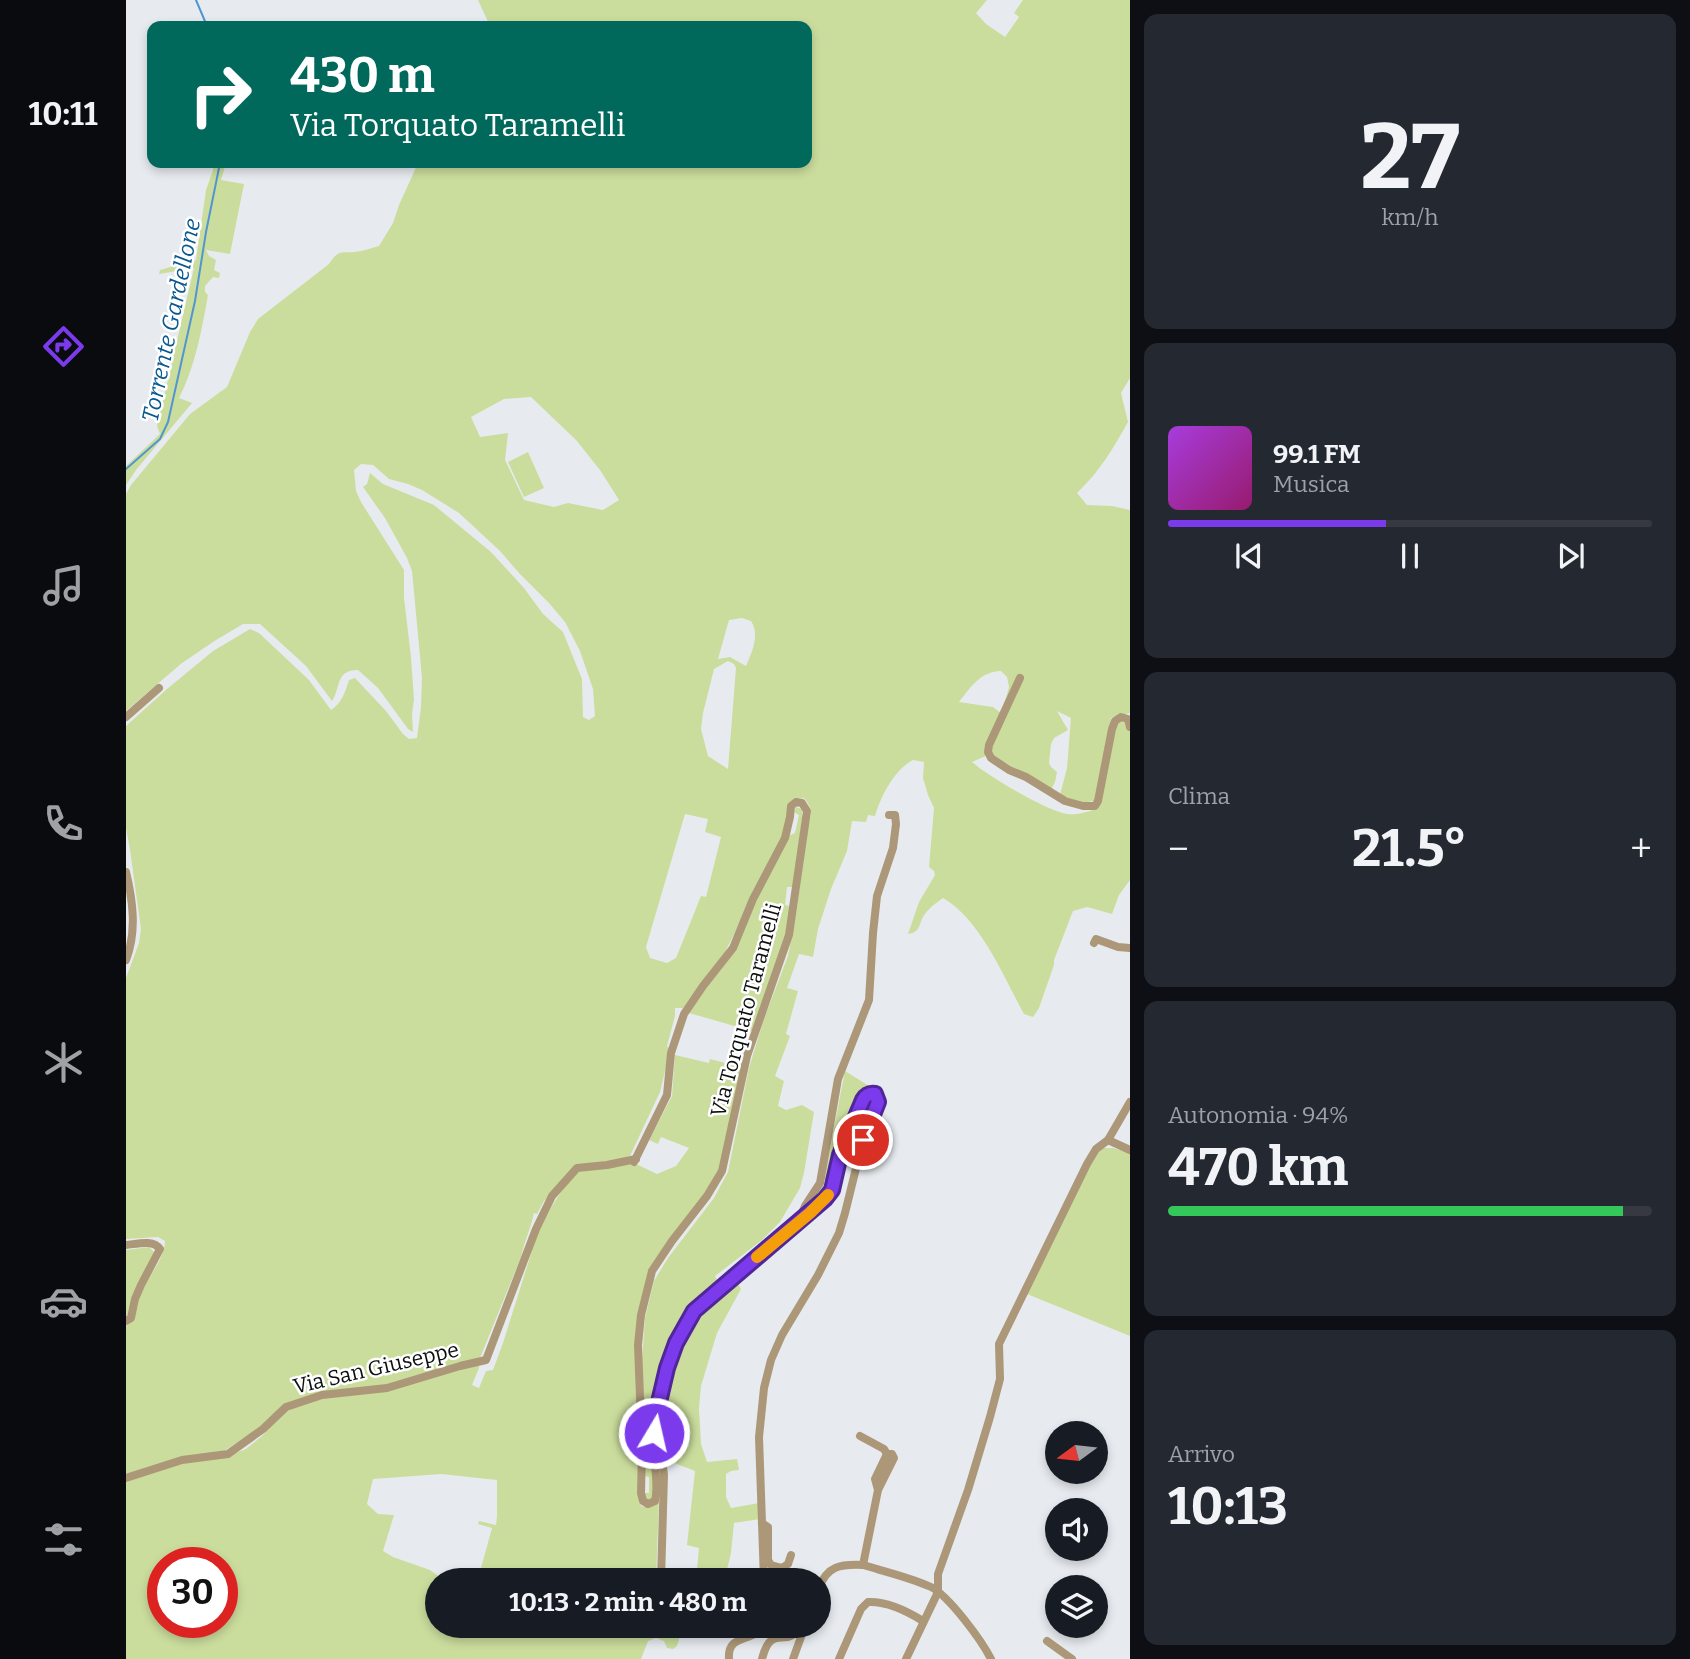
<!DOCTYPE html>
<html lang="it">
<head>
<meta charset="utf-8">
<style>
	body { margin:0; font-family:Bitter,serif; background:#242831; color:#f1f3f6; height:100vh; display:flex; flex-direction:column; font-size:26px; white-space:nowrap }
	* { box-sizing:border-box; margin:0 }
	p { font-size:23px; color:#9ea1a6 }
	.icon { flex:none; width:38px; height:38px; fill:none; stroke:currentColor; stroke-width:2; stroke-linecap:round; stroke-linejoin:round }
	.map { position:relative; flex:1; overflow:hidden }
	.panel { display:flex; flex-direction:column; gap:14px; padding:14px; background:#0d0f14; width:560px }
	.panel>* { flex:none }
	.guide { position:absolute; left:21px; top:21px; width:665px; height:147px; border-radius:14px; box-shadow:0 4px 10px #0003; background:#00695c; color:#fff; overflow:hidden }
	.needle { width:46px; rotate:255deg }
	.buttons { position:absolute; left:919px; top:1421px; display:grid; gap:14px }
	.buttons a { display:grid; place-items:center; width:63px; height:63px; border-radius:50%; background:#171b24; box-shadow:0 4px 10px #0003; font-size:35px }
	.speed { position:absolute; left:21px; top:1547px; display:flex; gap:14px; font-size:35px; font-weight:700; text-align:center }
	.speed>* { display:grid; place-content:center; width:91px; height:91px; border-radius:50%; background:#171b24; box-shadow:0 4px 10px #0003; line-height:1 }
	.speed .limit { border:10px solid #d22; background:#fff; color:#111 }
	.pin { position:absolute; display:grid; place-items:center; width:60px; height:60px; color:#fff; margin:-30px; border:4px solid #fff; border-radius:50%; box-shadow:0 2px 7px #0007 }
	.me { position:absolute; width:77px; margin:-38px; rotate:9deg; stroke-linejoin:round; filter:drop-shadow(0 0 5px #0008) }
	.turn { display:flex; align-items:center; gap:24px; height:147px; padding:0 28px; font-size:32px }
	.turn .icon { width:91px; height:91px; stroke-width:2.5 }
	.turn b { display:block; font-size:49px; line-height:60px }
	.big { font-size:52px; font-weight:700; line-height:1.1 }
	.panel .card { flex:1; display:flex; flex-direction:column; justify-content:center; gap:10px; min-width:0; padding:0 24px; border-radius:14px; background:#242831 }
	.panel .dial { align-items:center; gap:0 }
	.dial b { font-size:91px; line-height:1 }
	.song { display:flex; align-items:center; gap:21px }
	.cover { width:84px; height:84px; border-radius:10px; background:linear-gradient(135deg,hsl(280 70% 55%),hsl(320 70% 35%)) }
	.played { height:7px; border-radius:4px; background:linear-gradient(90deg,#7c3aed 45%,#363941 45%) }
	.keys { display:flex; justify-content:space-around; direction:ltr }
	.heat { display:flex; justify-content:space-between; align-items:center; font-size:38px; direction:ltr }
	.charge { height:10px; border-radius:5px; background:linear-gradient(90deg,#34c759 94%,#363941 0) }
	.trip { position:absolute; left:299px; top:1568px; width:406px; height:70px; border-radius:35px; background:#171b24; box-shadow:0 4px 10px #0003; font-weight:700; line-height:70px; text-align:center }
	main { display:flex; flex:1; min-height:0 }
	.tabs { display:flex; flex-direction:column; width:126px; justify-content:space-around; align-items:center; background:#090b0e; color:#9ea1a6 }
	.tabs .icon { width:49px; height:49px }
	.tabs .current { color:#7c3aed }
	.tabs b { font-size:32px; color:#f1f3f6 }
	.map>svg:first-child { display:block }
	.green { fill:#cbdd9d; fill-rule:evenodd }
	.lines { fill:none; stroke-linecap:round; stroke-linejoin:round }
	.stream { stroke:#5195d1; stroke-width:2 }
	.street { stroke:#ac9878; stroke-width:8 }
	.route-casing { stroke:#51269a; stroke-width:18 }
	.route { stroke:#7c3aed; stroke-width:12 }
	.slow { stroke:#f59e0b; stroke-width:12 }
	.labels { text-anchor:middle; stroke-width:5; stroke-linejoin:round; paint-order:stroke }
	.street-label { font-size:21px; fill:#0c0e0f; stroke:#fff }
	.water-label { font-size:23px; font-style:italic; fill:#085991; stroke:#fff }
</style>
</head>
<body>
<main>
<nav class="tabs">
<b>10:11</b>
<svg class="icon current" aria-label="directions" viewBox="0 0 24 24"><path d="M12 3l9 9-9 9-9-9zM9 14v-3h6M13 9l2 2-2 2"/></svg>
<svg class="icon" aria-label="music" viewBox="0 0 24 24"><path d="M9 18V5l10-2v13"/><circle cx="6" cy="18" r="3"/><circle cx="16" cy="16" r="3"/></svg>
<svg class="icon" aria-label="phone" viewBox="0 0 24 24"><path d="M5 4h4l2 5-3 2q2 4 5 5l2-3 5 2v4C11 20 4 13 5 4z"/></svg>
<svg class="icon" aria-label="climate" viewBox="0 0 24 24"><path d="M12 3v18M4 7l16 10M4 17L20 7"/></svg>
<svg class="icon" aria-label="car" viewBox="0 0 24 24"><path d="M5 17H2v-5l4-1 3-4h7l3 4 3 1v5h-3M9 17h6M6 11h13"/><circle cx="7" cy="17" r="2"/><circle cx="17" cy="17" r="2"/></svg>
<svg class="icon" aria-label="filters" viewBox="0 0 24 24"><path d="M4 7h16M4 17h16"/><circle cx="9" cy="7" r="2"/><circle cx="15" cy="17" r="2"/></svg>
</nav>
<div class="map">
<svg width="1004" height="1659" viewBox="0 0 1004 1659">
	<rect width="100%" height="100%" fill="#e7ebef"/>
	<g class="green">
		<path d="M 352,0 L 861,0 L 850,13 L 860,24 L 879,37 L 893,17 L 888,13 L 897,0 L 1004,0 L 1004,378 L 995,393 L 1002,422 C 986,450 975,470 951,493 L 961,505 L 986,506 L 1004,510 L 1004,713 L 985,718 L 970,800 C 957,805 947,800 934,795 L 941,768 L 945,718 L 931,711 L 942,730 L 928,738 L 925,744 L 923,763 L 925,767 L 931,772 L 929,782 L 925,790 L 867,756 L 865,750 L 883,687 L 881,677 L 875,671 C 855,671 844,688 833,702 L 867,707 L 875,713 L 862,755 L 846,762 C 862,776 921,811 941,814 C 951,816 962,811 972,809 L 985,743 L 991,724 L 995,721 L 999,720 L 1004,732 L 1004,880 L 993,895 L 986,914 L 961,907 L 947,911 L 928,960 L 928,965 L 913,1008 L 907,1017 L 898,1014 C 877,976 855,920 817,898 C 810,903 804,907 799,914 C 792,923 796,932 782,934 L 793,902 L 809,875 L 808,871 L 803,867 L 808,808 L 802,795 L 797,778 L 798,762 L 787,760 C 768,770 755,796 749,816 L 742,815 L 740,822 L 726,821 L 721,851 L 705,889 L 692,929 L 687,957 L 673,954 L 661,988 L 672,991 L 660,1034 L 664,1036 L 649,1076 L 658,1081 L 652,1106 L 660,1110 L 676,1105 L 688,1112 L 678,1173 L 674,1188 L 654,1222 L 636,1240 L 589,1276 L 591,1280 L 566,1309 L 548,1341 L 534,1381 L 527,1498 L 525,1500 L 520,1499 L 518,1493 L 523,1493 L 523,1477 L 518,1476 L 516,1362 L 519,1318 L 528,1281 L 542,1258 L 588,1198 L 602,1172 L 623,1068 L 638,1019 L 662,956 L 671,908 L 682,825 C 686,813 687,809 678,798 L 669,799 L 655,842 L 599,952 L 557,1008 L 549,1008 L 549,1016 L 541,1046 L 544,1050 L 534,1092 L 504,1156 L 480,1163 L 454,1166 L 418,1201 L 411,1214 L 408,1213 C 405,1228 398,1242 395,1257 L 354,1358 L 259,1385 L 158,1405 L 134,1428 L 98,1451 L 0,1476 L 0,1326 L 8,1320 C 11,1311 12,1301 15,1292 C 23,1275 38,1260 39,1241 L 32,1237 L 0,1239 L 0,978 L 13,943 L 15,929 L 4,850 L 0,828 L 0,726 L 41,689 L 87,651 L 124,629 L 133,633 L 183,680 L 205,710 C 216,703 219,692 223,680 L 229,678 L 260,711 L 277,734 L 283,739 L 291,738 L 295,707 L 296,678 L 286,571 L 281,558 L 259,518 L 237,487 L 241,484 L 244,473 L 257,484 L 308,505 L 365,552 L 398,588 L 417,614 L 437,632 L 456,679 L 457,717 L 463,720 L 469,716 L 467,689 L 454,651 L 439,622 L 423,603 L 393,573 L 374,551 L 333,513 L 296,490 L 282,484 L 263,479 L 247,465 L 235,464 L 228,470 L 230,491 L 235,502 L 278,570 L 278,598 L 285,657 L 288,700 L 286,714 L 287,732 L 282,729 L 252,688 L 232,670 C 209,670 215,688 206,701 L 180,666 L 134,624 L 117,624 L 90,640 L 56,663 L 0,711 L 0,494 L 5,485 L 64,414 L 101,387 L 124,332 L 132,319 L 203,264 C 212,250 214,253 229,252 C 237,251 245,248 253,246 L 267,223 L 273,205 L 292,163 L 681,163 L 681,26 L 364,26 ZM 405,397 L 450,440 L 474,470 L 493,500 L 477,510 L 442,503 L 428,507 L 398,500 L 379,460 L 382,433 L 354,437 L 345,417 L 378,399 ZM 616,618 L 625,621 C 634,635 626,652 620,666 L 604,657 L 592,659 L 603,620 ZM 602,661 L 608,664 L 610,668 L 602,769 L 582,756 L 575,729 L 577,713 L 588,669 ZM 559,814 L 582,819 L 579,832 L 595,837 L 580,897 L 575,896 L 550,958 L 541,963 L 524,958 L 520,947 Z"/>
		<path d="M 87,163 L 100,163 L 95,180 L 118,184 L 104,254 L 80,250 L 83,256 L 90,260 L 88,270 L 94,273 L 93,278 L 87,277 L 79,286 L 79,292 L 82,295 C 76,329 69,367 53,398 L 66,403 L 10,470 L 0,485 L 0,466 L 34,434 L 31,426 L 68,268 L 33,274 L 34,270 L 70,260 L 80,190 L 87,170 Z"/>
		<polygon points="402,452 418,488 398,497 382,462"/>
		<polygon points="670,807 676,809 676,819 667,887 661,887 659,905 664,906 661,935 626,1031 563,1013 573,997 603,959 630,900 664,835 669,833 673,815 668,812"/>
		<path d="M 549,1055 L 583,1063 L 584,1059 L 615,1067 L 595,1170 L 585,1185 L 539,1245 L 512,1318 L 513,1500 L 515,1506 C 523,1508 528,1507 533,1500 L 530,1580 L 321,1580 L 326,1574 L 355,1568 L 366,1528 L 352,1524 L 353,1521 L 370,1525 L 371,1516 L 371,1480 L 315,1474 L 247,1479 L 241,1504 L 252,1514 L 268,1515 L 257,1551 L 267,1557 L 304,1570 L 318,1580 L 312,1580 L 312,1626 L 557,1626 L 551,1646 L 547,1649 L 541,1648 L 538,1641 L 530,1638 L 522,1641 L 515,1659 L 0,1659 L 0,1482 L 36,1469 L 64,1462 L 102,1456 L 120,1449 L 136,1436 L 161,1410 L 191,1400 L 353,1364 L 353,1368 L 346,1385 L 353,1388 L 360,1371 L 367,1370 L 377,1343 L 411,1235 L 426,1206 L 440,1184 L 453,1169 L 506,1162 L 531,1174 L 550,1166 L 563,1148 L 535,1137 L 532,1144 L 523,1140 L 546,1096 ZM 37,1563 L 96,1563 L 96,1622 L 37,1622 Z"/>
		<polygon points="719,1071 743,1086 736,1093 704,1179 700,1181 698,1179"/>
		<polygon points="977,1148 987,1148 1004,1153 1004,1336 901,1294 971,1151"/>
		<polygon points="23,1247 29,1253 0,1318 0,1250"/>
		<path d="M 609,1279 L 615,1289 L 591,1333 L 575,1386 L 573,1409 L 575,1444 L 581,1462 L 611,1459 L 613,1470 L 605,1471 L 600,1474 L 600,1497 L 605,1508 L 633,1503 L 634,1519 L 608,1523 L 605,1553 L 599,1578 L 596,1580 L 570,1580 L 573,1548 L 561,1545 L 569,1471 L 538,1459 L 531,1450 C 535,1406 540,1357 565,1319 C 576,1303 594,1291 609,1279 Z"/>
	</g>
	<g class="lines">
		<g class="stream">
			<polyline points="70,0 81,26"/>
			<polyline points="0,469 34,439 42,422 69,301 80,232 94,163"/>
		</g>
		<g class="street">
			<polyline points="894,678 863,745 862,752 865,758 883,770 900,777 939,801 957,806 969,806 972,801 986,729 989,721 995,717 1002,719 1004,727"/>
			<polyline points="0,717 33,688"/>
			<path d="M 0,872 C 7,901 11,932 0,960"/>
			<polyline points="968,943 970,939 992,947 1004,948"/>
			<polyline points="982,1140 1004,1150"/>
			<path d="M 508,1162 L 541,1095 L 545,1053 L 558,1014 L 577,986 L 607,948 L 627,899 L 659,838 L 664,817 L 665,806 L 670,802 L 676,803 L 681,811 L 663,935 L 621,1056 L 596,1171 L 581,1196 L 546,1241 L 526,1271 L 515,1315 L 512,1345 L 516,1449 L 515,1493 L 517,1501 L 522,1504 L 529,1501 C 533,1484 528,1465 528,1448 C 528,1401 543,1336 577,1303 L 699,1199 L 706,1190 L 714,1155 L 737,1099 C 740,1095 743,1093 749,1094 L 752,1102 L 737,1140 L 719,1213 L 713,1233 L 692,1275 L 656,1335 L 645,1360 L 638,1388 L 633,1437 L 638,1580"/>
			<polyline points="673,1220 679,1206 694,1183 712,1079 743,1000 747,933 751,896 767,848 770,824 769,815 763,815"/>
			<path d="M 0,1245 C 11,1244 27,1239 34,1249 L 15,1285 L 9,1299 L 5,1318 L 0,1321"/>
			<polyline points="734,1436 758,1449 761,1454"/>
			<polyline points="528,1452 536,1460 538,1475 535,1580"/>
			<polyline points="0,1478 56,1460 102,1454 137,1429 160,1407 196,1395 261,1388 334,1366 360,1360 410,1229 426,1196 451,1168 481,1165 510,1159"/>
			<polyline points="636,1523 642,1527 642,1560 645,1565 656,1568 662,1564 665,1555"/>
			<polyline points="737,1565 752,1490 768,1458 766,1454 761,1454 749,1479 752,1490"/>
			<path d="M 693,1588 C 701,1566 714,1564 737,1565 C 757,1571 786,1578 805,1587 C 823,1596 856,1641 865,1659"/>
			<polyline points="921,1641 946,1659"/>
			<path d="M 603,1659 C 601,1633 627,1643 637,1626"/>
			<path d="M 636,1659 C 646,1621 661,1651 674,1626"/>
			<polyline points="667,1659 679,1626"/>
			<path d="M 713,1659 L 735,1609 L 742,1602 C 761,1601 781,1611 797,1621"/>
			<polyline points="780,1659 812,1592 812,1574 842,1490 864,1417 874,1379 873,1344 961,1164 970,1149 982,1140 1004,1102"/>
		</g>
	</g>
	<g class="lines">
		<defs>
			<path id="route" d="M 528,1433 L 530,1415 L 541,1368 L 550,1343 L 568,1311 L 699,1199 L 706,1190 L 714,1155 L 737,1100 C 740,1095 743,1093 749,1094 L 752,1102 L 737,1140"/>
		</defs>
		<use href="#route" class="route-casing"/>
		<use href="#route" class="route"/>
		<polyline class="slow" points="631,1257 684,1213 702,1195"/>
	</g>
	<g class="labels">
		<g class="street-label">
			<text transform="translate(620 1010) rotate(-75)" y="7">Via Torquato Taramelli</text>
			<text transform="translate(250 1368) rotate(-13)" y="7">Via San Giuseppe</text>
		</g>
		<g class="water-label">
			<text transform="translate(45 320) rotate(-78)" y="8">Torrente Gardellone</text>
		</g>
	</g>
</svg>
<div class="buttons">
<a><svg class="needle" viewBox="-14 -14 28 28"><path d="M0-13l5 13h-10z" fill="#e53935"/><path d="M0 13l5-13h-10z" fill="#9ea1a6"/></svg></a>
<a><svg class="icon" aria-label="sound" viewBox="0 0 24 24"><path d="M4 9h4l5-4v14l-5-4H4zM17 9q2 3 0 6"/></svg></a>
<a><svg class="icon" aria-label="layers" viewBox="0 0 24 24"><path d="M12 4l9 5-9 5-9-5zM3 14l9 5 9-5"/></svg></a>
</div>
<div class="speed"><div class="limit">30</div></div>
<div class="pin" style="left:737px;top:1140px;background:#d93025"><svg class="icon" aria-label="arrive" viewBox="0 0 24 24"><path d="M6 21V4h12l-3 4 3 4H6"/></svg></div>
<svg class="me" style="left:528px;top:1433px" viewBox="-20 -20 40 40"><circle r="17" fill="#7c3aed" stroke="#fff" stroke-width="3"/><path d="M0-11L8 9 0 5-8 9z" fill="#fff"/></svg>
<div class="trip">10:13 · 2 min · 480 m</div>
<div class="guide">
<div class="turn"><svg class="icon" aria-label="right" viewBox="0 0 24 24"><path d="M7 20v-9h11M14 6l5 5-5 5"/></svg><div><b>430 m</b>Via Torquato Taramelli</div></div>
</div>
</div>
<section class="panel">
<div class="card dial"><b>27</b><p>km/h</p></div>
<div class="card">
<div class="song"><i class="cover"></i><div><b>99.1 FM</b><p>Musica</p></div></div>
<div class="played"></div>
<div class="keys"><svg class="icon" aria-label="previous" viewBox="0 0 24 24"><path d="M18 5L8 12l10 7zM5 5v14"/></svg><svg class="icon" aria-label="pause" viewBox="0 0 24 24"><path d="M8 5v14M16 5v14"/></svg><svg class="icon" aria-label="next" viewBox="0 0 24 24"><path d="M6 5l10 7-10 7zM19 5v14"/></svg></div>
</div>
<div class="card"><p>Clima</p>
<div class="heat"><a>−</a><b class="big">21.5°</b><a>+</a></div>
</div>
<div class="card"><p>Autonomia · 94%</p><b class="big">470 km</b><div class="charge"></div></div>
<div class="card"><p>Arrivo</p><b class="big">10:13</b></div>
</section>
</main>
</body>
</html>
